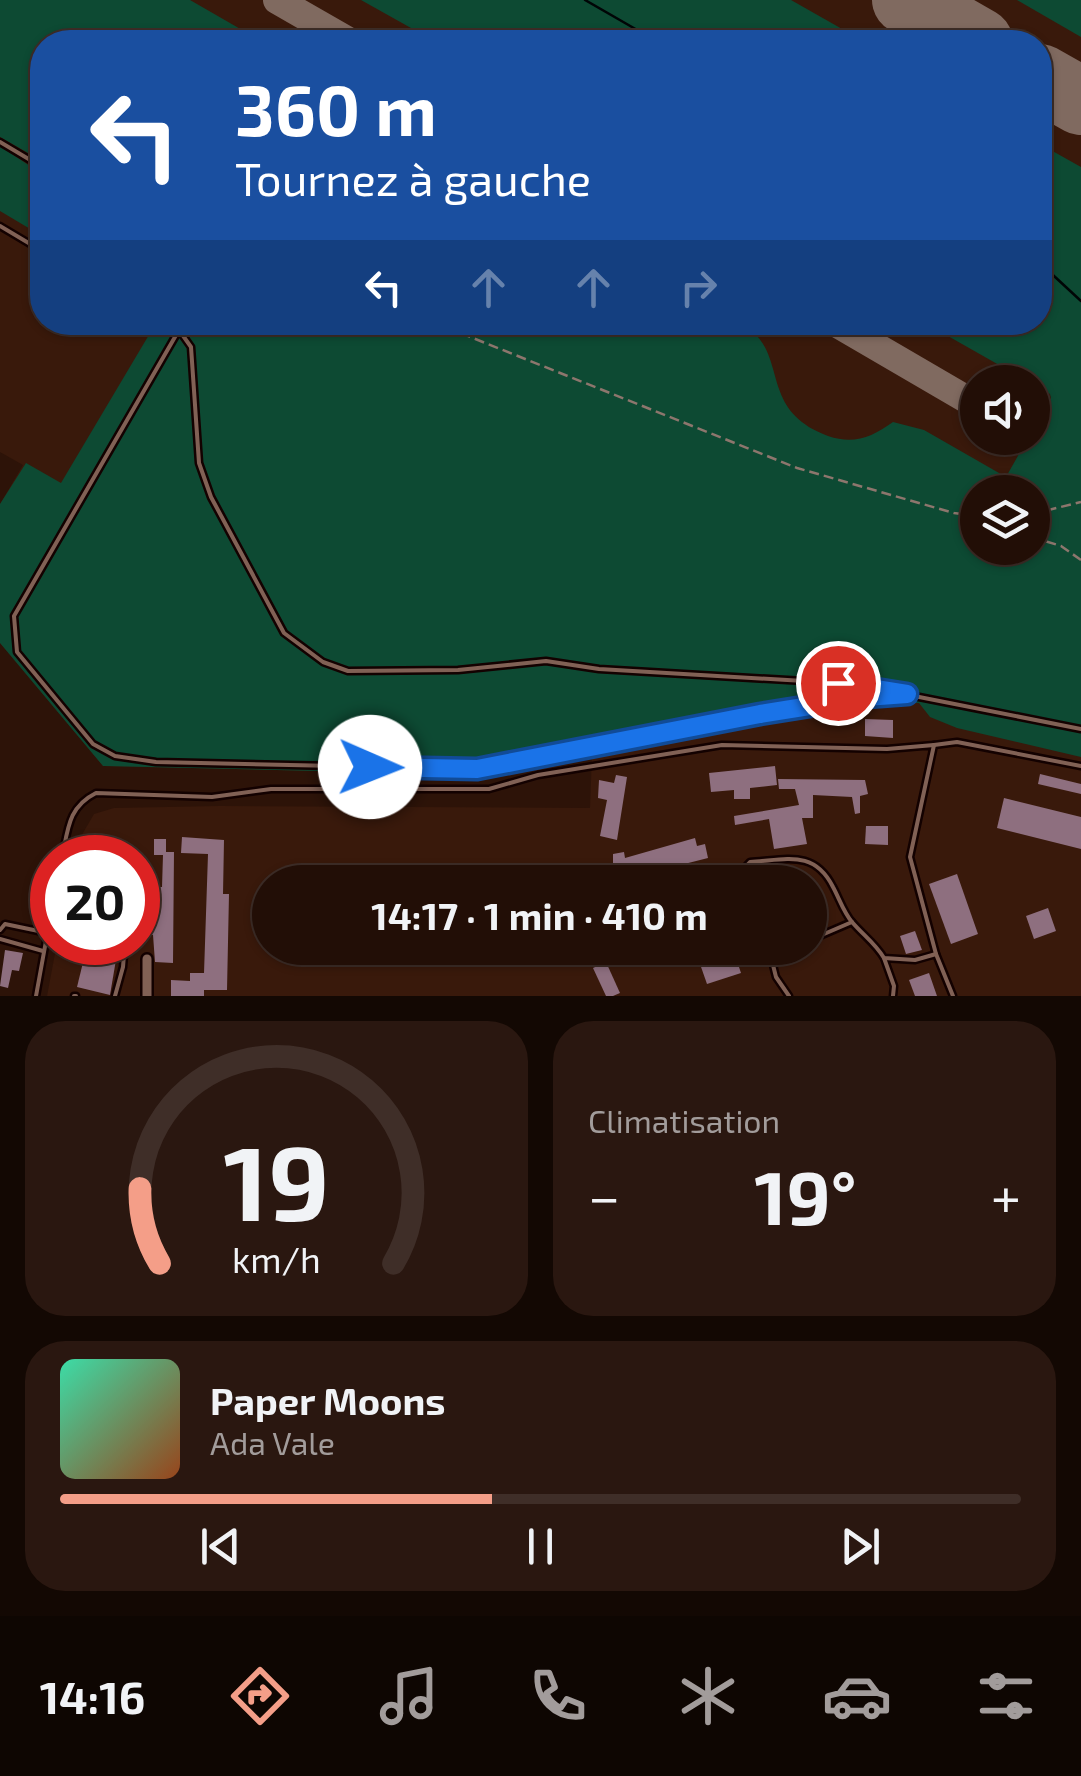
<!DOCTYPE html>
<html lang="fr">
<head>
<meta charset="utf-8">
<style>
	body { margin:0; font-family:"Exo 2",sans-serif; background:#2a1710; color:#f1f3f6; height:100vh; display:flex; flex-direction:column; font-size:38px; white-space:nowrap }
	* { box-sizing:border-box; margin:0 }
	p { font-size:32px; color:#a29c9b }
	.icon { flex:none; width:55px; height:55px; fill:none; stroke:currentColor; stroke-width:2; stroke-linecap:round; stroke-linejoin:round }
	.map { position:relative; height:996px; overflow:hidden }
	.drawer { display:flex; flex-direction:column; gap:25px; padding:25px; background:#130803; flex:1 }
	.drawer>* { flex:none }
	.guide { position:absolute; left:30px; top:30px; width:1022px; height:305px; border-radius:40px; box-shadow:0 2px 8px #0004,0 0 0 2px #3f2e28; background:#1a4fa0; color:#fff; overflow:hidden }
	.tools { position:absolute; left:960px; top:365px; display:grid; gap:20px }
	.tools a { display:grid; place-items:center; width:90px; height:90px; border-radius:50%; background:#220e06; box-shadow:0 2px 8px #0004,0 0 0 2px #3f2e28; font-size:50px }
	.speed { position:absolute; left:30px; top:835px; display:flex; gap:20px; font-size:50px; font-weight:700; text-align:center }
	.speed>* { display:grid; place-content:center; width:130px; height:130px; border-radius:50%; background:#220e06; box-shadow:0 2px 8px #0004,0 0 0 2px #3f2e28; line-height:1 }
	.speed .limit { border:15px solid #d22; background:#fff; color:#111 }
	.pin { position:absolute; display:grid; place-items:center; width:85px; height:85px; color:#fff; margin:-42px; border:5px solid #fff; border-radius:50%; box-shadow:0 2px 10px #0007 }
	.me { position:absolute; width:110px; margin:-55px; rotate:91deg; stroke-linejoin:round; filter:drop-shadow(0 0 8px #0008) }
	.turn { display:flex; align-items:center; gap:35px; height:210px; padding:0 40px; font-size:45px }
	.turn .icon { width:130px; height:130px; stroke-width:2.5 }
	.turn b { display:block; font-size:70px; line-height:85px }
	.lanes { display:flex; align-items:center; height:95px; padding:0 40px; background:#0003; justify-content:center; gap:50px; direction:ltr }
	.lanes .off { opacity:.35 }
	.big { font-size:75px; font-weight:700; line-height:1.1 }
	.drawer .widget { flex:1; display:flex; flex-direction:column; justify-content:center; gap:15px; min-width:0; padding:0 35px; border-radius:40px; background:#2a1710 }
	.drawer .dial { align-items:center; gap:0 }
	.dial svg { height:260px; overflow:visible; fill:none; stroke:#3f2e28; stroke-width:7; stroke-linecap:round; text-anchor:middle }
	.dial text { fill:#f1f3f6; stroke:none }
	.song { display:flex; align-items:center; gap:30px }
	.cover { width:120px; height:120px; border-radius:15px; background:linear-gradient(135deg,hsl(160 70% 55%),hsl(20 70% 35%)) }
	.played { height:10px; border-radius:5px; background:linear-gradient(90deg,#f49e88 45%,#3f2e28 45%) }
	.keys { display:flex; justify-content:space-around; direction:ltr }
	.heat { display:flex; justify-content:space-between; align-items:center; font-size:55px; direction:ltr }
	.drawer .tiles { flex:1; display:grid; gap:25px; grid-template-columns:1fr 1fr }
	.widget:last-child { grid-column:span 2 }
	.trip { position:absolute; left:252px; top:865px; width:575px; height:100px; border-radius:50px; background:#220e06; box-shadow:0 2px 8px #0004,0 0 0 2px #3f2e28; font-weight:700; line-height:100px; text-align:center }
	.tab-bar { display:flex; height:160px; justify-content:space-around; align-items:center; background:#0e0602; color:#a29c9b }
	.tab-bar .icon { width:70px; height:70px }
	.tab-bar .active { color:#f49e88 }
	.tab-bar b { font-size:45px; color:#f1f3f6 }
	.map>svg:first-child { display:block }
	.built { fill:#39190b; fill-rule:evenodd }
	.green { fill:#0d4a33; fill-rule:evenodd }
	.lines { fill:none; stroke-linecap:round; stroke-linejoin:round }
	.stream { stroke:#000506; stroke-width:2.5 }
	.taxiway { stroke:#806a60; stroke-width:28 }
	.runway { stroke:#806a60; stroke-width:68 }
	.building { fill:#8e6f7f }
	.service-casing { stroke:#130100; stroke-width:9 }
	.minor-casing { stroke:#130100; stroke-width:14 }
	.path { stroke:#8d766d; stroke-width:2.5; stroke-dasharray:10 5; stroke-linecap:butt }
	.service { stroke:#816155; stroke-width:4 }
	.minor { stroke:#816155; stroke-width:9 }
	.route-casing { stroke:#114b97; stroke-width:25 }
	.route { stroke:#1a73e8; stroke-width:18 }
</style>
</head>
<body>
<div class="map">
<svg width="1081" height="996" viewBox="0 0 1081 996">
	<rect width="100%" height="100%" fill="#2d1308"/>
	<path class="built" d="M 0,0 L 1081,0 L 1081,996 L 47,996 L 57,943 L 138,942 L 138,858 L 73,857 L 76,845 L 94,814 L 114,808 L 220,806 L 590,808 L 592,754 L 485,775 L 103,766 L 0,643 L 0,504 L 23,465 L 0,452 ZM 42,42 L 1040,42 L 1040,322 L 42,322 ZM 978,382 L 1032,382 L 1032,438 L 978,438 ZM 978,492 L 1032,492 L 1032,548 L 978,548 ZM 270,882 L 810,882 L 810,948 L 270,948 Z"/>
	<g class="green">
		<polygon points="0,0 190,0 263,42 42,42 42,161 0,137"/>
		<polygon points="361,0 791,0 865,42 436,42"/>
		<polygon points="1017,0 1081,0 1081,37"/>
		<path d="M 1040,144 L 1081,167 L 1081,757 L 957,728 L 930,717 L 919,703 L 837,702 L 485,775 L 103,766 L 0,643 L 0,504 L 26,463 L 61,483 L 156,323 L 181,323 L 187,328 L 190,322 L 741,323 C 792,352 755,409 828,436 C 854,445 872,437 893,422 L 924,430 L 1006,477 L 1028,438 L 1032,438 L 1033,430 L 1051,398 L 1050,394 L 925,323 L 1040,322 ZM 978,492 L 1032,492 L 1032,548 L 978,548 Z"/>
		<polygon points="0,146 42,174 42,236 0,211"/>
	</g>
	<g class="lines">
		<g class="stream">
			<polyline points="585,0 658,42"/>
			<polyline points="1040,263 1081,301"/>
		</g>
		<g class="taxiway">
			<polyline points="277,0 350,42"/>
			<polyline points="834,322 978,406"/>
		</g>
		<g class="runway">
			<polyline points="906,0 979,42"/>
			<polyline points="1040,78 1081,101"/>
		</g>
	</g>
	<g class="building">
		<polygon points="865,719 893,720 893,738 865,736"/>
		<polygon points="775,766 777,785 750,788 750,799 734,799 734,790 711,792 709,773"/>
		<polygon points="1040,774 1081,784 1081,794 1038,784"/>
		<polygon points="616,775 627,777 617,840 600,836 607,800 598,798 599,780 614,783"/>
		<polygon points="778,779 865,780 868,794 860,796 860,813 855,814 852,797 813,795 813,818 802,818 807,844 774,849 769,819 735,825 734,816 799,805 795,789 779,789"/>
		<polygon points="1004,798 1081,817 1081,849 997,828"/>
		<polygon points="866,826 888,826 888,845 865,844"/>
		<polygon points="182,837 224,840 223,894 229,894 227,990 204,990 204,996 171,996 171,980 190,981 190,973 204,973 208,854 181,853"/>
		<polygon points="695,838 697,846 705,844 708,858 637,876 635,871 613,872 613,854 624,852 625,858"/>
		<polygon points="154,839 166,839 166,852 174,852 173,963 155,962 153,935 138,932 138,887 153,890 153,887 162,887 163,855 154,855"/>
		<polygon points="957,874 978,934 951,944 929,884"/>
		<polygon points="1048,908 1056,931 1034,939 1026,916"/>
		<polygon points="915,931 922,950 906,954 900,936"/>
		<polygon points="88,942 119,942 110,995 77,987"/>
		<polygon points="5,950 23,953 19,971 12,970 8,988 0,986"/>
		<polygon points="734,952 741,973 707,984 700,964"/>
		<polygon points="606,962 620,993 613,996 606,996 593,968"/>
		<polygon points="929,973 937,996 915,996 909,980"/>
	</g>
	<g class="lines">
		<defs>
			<g id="service">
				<polyline points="0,142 42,167"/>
				<polyline points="0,226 42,251"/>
				<polyline points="166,322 179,330 14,616 17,652 93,744 115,756 156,762 477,769 760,714 866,697 907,694"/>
				<polyline points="183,322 179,330 191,347 199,463 211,497 284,633 323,662 348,671 458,670 546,661 599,669 838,683 900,693"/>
				<polyline points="909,695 1081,729"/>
				<polyline points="934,745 957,742 1081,766"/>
				<path d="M 62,858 C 68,829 68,807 96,793 L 212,797 L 271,789 L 489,789 L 538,775 L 722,745 L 887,749 L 934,745 L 910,857 L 936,954 L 953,996"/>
				<path d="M 740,882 L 739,874 L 750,862 C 786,860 814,849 833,887 C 839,898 844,913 852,922 C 863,935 875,943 884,958 L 915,960 L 936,954"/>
				<polyline points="0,930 5,924 48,933"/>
				<polyline points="0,939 43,951"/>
				<polyline points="810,940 852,922"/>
				<polyline points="767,948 771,957 793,948"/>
				<polyline points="771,957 776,977 789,996"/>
				<polyline points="884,958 894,986 893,996"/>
				<polyline points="36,996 52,908"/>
				<polyline points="74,996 76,996"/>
				<polyline points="115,996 123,967 125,942"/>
			</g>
			<polyline id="minor" points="147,959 147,996"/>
		</defs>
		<use href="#service" class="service-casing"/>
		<use href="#minor" class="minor-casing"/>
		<g class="path">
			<polyline points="433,322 797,468 954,513 978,516"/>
			<polyline points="1032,514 1081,502"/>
			<polyline points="1032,537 1061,546 1081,560"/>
		</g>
		<use href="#service" class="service"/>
		<use href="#minor" class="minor"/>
	</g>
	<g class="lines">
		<defs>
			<polyline id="route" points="370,767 477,769 760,714 866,697 907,694 838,683"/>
		</defs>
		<use href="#route" class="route-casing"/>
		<use href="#route" class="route"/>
	</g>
</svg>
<div class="tools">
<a><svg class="icon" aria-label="sound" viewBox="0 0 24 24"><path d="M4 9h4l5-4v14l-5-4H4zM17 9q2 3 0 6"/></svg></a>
<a><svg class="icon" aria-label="layers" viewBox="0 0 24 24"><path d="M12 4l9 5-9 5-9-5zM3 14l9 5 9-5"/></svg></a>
</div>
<div class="speed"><div class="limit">20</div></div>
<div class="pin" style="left:838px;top:683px;background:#d93025"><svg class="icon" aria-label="arrive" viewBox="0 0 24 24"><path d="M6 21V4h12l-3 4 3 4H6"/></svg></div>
<svg class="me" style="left:370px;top:767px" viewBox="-20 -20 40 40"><circle r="19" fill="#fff"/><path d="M0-13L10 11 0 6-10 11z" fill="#1a73e8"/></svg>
<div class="trip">14:17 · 1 min · 410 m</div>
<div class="guide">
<div class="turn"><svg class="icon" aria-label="left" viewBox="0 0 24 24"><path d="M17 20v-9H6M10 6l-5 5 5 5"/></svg><div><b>360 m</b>Tournez à gauche</div></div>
<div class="lanes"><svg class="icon" aria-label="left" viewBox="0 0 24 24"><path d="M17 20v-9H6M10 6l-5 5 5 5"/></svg><svg class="icon off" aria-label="ahead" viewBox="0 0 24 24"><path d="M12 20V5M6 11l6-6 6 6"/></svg><svg class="icon off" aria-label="ahead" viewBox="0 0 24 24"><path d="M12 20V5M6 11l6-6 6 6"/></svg><svg class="icon off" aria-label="right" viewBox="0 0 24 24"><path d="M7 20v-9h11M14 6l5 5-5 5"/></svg></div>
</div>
</div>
<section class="drawer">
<div class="tiles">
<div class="widget dial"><svg viewBox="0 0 100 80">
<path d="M14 69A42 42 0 1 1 86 69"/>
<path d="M14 69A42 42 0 0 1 8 46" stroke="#f49e88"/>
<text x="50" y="56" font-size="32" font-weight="700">19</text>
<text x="50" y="72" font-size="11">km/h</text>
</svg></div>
<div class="widget"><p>Climatisation</p>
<div class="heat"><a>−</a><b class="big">19°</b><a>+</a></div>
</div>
<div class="widget">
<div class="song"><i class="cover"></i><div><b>Paper Moons</b><p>Ada Vale</p></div></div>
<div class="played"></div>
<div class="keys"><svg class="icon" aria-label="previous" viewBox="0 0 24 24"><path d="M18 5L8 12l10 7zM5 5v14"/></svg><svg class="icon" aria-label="pause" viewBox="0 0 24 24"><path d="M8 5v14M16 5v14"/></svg><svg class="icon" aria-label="next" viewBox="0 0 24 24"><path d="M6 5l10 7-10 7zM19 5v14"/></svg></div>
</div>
</div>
</section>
<nav class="tab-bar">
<b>14:16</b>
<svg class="icon active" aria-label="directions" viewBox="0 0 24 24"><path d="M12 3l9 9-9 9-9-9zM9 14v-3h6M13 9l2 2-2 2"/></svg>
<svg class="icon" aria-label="music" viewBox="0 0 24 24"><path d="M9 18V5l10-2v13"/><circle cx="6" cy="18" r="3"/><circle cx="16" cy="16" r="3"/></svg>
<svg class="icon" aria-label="phone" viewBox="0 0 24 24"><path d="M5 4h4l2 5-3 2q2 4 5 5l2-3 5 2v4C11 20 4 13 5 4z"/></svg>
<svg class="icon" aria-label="climate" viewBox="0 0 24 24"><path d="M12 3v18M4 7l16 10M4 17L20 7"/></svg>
<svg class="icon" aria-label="car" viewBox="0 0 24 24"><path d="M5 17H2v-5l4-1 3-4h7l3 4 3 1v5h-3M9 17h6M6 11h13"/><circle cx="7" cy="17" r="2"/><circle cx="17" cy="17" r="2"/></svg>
<svg class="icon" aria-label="filters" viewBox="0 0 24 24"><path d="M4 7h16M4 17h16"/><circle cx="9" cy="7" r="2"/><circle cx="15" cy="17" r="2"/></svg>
</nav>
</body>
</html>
